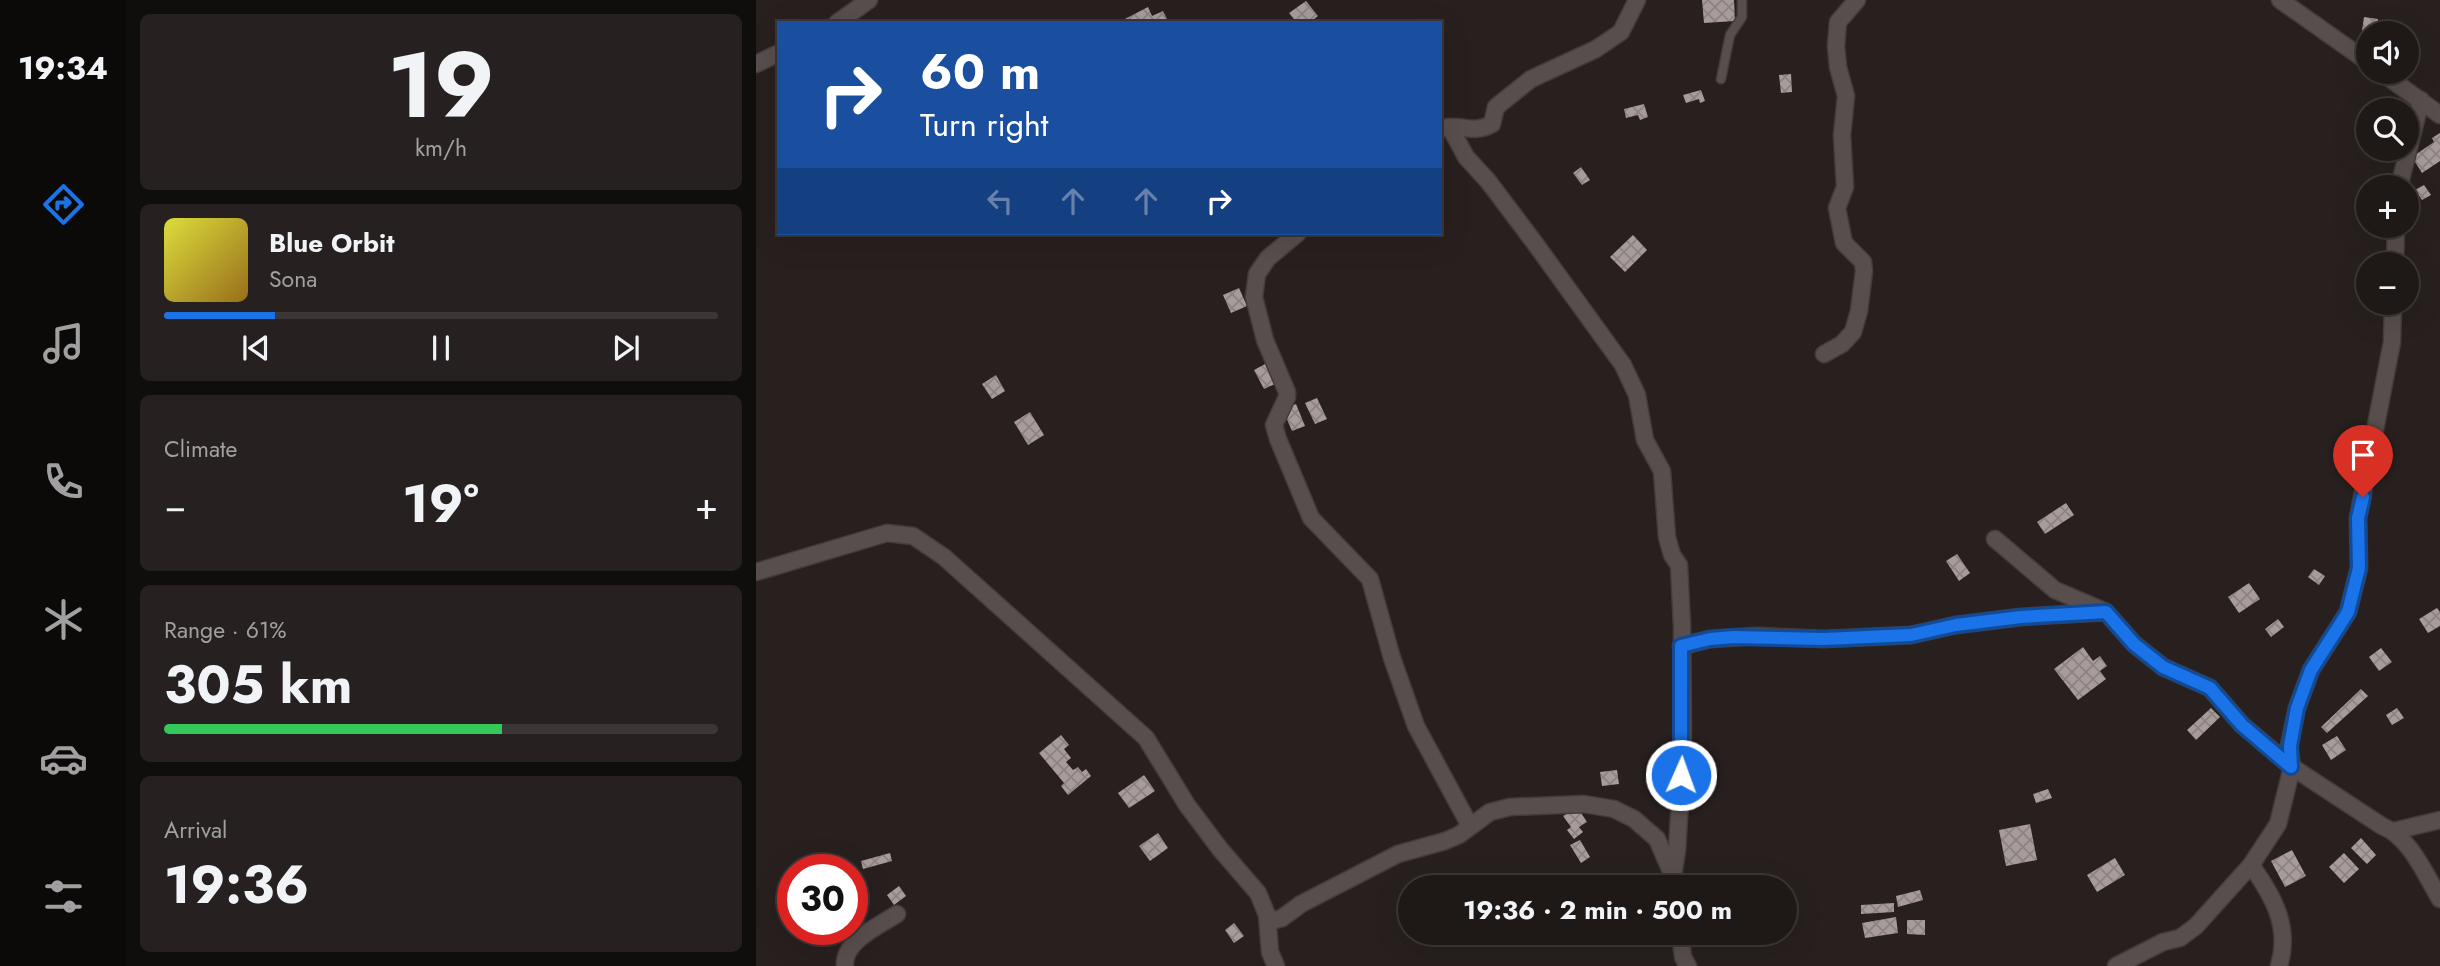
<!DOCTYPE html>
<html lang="en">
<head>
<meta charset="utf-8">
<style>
	body { margin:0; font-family:Jost,sans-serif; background:#262120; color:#f1f3f6; height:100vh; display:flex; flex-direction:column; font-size:26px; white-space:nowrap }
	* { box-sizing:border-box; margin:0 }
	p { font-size:23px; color:#a1a0a1 }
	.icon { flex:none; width:38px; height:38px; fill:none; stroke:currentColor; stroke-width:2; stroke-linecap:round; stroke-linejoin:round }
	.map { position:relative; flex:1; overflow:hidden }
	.panel { display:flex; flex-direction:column; gap:14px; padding:14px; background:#100d0d; width:630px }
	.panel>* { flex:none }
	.banner { position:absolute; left:21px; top:21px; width:665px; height:214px; border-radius:0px; box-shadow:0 7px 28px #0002,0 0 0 2px #3c3736; background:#1a4fa0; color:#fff; overflow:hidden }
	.controls { position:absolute; left:1600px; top:21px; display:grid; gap:14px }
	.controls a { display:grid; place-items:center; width:63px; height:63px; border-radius:50%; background:#1e1817; box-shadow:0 7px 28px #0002,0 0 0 2px #3c3736; font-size:35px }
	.speed { position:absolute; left:21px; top:854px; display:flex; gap:14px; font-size:35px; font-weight:700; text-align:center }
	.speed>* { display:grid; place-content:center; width:91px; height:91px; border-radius:50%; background:#1e1817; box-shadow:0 7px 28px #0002,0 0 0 2px #3c3736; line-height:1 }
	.speed .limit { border:10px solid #d22; background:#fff; color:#111 }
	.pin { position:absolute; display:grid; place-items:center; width:60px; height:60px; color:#fff; margin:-72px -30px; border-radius:50% 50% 50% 0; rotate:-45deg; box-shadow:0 0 7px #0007 }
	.pin .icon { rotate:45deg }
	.me { position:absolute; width:77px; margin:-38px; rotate:2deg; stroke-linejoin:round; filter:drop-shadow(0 0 5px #0008) }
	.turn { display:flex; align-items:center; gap:24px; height:147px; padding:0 28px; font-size:32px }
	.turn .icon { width:91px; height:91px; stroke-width:2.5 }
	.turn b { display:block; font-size:49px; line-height:60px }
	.lanes { display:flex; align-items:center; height:66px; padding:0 28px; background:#0003; justify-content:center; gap:35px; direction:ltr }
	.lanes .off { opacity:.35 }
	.big { font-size:52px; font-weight:700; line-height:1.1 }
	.panel .card { flex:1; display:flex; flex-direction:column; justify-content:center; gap:10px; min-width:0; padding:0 24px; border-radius:10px; background:#262120 }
	.panel .dial { align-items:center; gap:0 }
	.dial b { font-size:91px; line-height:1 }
	.song { display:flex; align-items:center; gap:21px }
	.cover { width:84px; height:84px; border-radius:10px; background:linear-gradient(135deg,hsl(60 70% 55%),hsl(40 70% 35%)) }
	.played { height:7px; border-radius:4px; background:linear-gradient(90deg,#1a73e8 20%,#3c3736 20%) }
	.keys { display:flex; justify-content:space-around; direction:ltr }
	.heat { display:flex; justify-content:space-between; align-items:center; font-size:38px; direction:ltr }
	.charge { height:10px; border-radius:5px; background:linear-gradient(90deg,#34c759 61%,#3c3736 0) }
	.trip { position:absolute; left:642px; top:875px; width:399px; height:70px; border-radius:35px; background:#1e1817; box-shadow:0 7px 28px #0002,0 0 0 2px #3c3736; font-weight:700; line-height:70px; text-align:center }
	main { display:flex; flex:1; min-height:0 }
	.tab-bar { display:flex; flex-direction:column; width:126px; justify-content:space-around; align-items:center; background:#0c0a09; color:#a1a0a1 }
	.tab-bar .icon { width:49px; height:49px }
	.tab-bar .on { color:#1a73e8 }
	.tab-bar b { font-size:32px; color:#f1f3f6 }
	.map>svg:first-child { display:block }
	.building { fill:url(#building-cross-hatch) }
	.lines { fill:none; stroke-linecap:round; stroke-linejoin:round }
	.lane-casing { stroke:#443c3c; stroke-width:11 }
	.street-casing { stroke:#443c3c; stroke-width:19 }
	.lane { stroke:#584e4d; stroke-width:8 }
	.street { stroke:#584e4d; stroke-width:16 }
	.route-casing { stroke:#114b97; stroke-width:18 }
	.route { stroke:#1a73e8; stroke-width:12 }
</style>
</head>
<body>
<main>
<nav class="tab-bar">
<b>19:34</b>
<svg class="icon on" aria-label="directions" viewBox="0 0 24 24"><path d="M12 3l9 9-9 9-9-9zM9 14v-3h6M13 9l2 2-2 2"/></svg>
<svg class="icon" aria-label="music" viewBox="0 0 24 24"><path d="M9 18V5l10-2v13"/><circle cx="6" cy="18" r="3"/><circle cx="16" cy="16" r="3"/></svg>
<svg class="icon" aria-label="phone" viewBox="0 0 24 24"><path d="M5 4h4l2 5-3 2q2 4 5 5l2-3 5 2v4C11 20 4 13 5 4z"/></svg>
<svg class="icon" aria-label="climate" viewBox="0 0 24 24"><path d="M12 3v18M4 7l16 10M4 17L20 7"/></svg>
<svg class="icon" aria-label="car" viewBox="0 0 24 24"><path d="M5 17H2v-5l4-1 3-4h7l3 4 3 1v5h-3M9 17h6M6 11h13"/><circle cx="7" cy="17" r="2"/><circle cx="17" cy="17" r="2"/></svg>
<svg class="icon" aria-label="filters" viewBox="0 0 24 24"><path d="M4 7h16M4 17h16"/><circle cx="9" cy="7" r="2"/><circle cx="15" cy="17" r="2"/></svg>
</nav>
<section class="panel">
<div class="card dial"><b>19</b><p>km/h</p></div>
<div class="card">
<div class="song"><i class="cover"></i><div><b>Blue Orbit</b><p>Sona</p></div></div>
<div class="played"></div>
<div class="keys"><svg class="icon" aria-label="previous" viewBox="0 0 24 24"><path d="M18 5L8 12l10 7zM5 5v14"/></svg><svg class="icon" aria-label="pause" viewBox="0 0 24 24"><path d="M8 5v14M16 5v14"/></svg><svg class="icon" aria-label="next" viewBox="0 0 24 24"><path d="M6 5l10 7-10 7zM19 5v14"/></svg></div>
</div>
<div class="card"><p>Climate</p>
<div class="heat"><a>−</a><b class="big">19°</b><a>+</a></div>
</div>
<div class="card"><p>Range · 61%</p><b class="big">305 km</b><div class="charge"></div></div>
<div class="card"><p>Arrival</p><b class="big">19:36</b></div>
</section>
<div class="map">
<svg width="1684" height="966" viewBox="0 0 1684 966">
	<defs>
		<pattern id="building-cross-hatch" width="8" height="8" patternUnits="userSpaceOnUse" patternTransform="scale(1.75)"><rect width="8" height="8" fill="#a79c9b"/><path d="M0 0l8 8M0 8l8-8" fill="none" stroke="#8b8382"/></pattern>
	</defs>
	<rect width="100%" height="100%" fill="#28201f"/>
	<g class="building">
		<polygon points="946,0 978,0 979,21 948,23"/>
		<polygon points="550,1 562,16 553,23 541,23 533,13"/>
		<polygon points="392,7 396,16 407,11 413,23 366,23 365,21"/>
		<polygon points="1608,17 1622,19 1620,33 1612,33 1612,39 1605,38"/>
		<polygon points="1035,74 1036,92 1025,93 1023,75"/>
		<polygon points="945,90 949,101 944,103 943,99 930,103 927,95"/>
		<polygon points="888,104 892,117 884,120 882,115 870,118 868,109"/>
		<polygon points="1684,133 1684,161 1666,173 1656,157 1678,142 1676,138"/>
		<polygon points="825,167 834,180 826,185 817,173"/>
		<polygon points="1668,185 1675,195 1666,200 1659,190"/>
		<polygon points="877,235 891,250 869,272 854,257"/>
		<polygon points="483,288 491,306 475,313 467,295"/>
		<polygon points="511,363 521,383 508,389 498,370"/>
		<polygon points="240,375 249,391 236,399 226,384"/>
		<polygon points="561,398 571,419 559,424 549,403"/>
		<polygon points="540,404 549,426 536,431 527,410"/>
		<polygon points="274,412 288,435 272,445 258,422"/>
		<polygon points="1310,503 1318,515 1289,534 1281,522"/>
		<polygon points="1201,554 1214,573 1203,581 1190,561"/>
		<polygon points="1558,569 1569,576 1563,585 1552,577"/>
		<polygon points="1493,583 1504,599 1483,613 1472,597"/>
		<polygon points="1681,608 1684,612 1684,626 1672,633 1663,619"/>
		<polygon points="1522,619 1528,627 1515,637 1509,629"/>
		<polygon points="1327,647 1337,661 1344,656 1351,666 1344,671 1350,679 1322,700 1298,669"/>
		<polygon points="1625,648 1636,662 1623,671 1613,657"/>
		<polygon points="1605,689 1612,696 1571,733 1565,727"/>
		<polygon points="1455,708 1464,717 1440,740 1431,730"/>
		<polygon points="1641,708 1648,718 1636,725 1630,715"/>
		<polygon points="305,735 313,745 308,749 315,758 310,762 317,770 322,767 326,772 330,769 335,776 312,795 305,786 308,783 283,753"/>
		<polygon points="1581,736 1590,750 1575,760 1566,745"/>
		<polygon points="861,770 863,784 846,786 844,772"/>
		<polygon points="388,775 399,791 373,808 362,793"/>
		<polygon points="1292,789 1296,798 1280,803 1277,794"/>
		<polygon points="821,807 831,822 823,827 827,832 818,839 811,830 815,827 807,816"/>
		<polygon points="1274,824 1281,860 1250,866 1243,830"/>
		<polygon points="402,833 412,848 394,861 383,846"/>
		<polygon points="1605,838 1620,855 1611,864 1595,848"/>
		<polygon points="824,840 834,857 825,863 814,845"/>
		<polygon points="1536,850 1550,876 1529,887 1515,861"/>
		<polygon points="134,853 136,861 107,869 105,861"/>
		<polygon points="1588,853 1603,869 1588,883 1573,867"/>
		<polygon points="1359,858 1369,875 1341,892 1331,875"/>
		<polygon points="143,886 150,896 138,905 131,895"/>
		<polygon points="1164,890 1167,900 1142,907 1140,896"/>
		<polygon points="1138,903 1138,912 1105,914 1105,905"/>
		<polygon points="1140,917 1142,933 1109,938 1106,923"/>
		<polygon points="1151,920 1169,920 1169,935 1151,934"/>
		<polygon points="478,923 488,936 478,943 469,930"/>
	</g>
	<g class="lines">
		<defs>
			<polyline id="lane" points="965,79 974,35 986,17 986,0"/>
			<g id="street">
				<polyline points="1524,0 1612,62"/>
				<polyline points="81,23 113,0"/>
				<polyline points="0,64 23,53"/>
				<polyline points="1625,72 1684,115"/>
				<polyline points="694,127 710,157 732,181 778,242 867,365 881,395 889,440 906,471 911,537 916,555 923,565 926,626 927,752 921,850 917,876"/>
				<path d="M 688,128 C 706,123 715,135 736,124 L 740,107 L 775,79 L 840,49 L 865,32 L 881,0"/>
				<polyline points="1643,187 1665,100"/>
				<polyline points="542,233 512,258 501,274 498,297 509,340 531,392 531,397 518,425 522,439 555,518 614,579 636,658 660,726 714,826"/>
				<polyline points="1639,264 1640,226"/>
				<polyline points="1068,354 1086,344 1097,332 1103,311 1108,271 1107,262 1088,243 1081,208 1089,187 1086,135 1090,96 1082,67 1080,46 1082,22 1101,0"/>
				<polyline points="1239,539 1299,590 1348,611"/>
				<polyline points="0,572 131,533 157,536 188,557 390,738 431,805 464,849 502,893 511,915 514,952 520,966"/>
				<path d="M 925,646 L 954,639 L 1000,636 L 1068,639 L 1155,635 L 1200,625 L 1265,617 L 1350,612 L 1378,644 L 1407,667 L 1454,688 L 1486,725 L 1536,767 L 1626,826 C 1654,837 1669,874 1684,899"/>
				<polyline points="1638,831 1684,820"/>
				<path d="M 1495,865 C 1517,896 1535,927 1523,966"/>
				<polyline points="512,922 526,918 545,904 642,854 689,841 703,835 734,812 754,807 828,804 858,809 878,819 901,839 917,876 919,887"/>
				<polyline points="924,933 927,957 932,966"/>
				<path d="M 89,966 C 87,941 123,926 141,914"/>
				<polyline points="1360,966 1407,942 1424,938 1440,926 1495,865 1522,824 1536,767 1533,746 1541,708 1555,670 1592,612 1603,568 1602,518 1636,342 1637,303"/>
			</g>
		</defs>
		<use href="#lane" class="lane-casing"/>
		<use href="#street" class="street-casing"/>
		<use href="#lane" class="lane"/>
		<use href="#street" class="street"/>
	</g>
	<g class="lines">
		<defs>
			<polyline id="route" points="925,775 925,646 954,639 977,637 1068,639 1155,635 1200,625 1265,617 1350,612 1378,644 1407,667 1454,688 1486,725 1535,767 1534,746 1541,708 1555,670 1592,612 1603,568 1602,518 1607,497"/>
		</defs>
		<use href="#route" class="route-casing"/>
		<use href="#route" class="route"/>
	</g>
</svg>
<div class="controls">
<a><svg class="icon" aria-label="sound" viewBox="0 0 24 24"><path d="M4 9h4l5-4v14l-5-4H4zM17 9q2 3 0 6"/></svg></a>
<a><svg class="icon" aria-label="search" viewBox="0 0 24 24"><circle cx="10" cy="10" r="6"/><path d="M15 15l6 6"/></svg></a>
<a>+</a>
<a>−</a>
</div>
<div class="speed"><div class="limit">30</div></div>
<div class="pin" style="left:1607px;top:497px;background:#d93025"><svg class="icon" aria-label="arrive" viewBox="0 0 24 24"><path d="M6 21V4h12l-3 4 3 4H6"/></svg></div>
<svg class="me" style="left:925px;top:775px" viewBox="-20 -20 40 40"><circle r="17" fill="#1a73e8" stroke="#fff" stroke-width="3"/><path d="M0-11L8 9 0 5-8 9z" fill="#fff"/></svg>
<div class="trip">19:36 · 2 min · 500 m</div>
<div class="banner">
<div class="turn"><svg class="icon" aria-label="right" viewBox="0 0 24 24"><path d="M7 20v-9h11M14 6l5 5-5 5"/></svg><div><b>60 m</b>Turn right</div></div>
<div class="lanes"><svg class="icon off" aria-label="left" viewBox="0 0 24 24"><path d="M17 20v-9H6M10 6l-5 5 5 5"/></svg><svg class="icon off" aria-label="ahead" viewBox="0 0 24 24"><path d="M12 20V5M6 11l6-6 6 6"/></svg><svg class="icon off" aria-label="ahead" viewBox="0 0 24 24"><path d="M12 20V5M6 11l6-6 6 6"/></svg><svg class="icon" aria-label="right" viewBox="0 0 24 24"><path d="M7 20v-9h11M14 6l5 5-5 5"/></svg></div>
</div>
</div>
</main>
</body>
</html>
